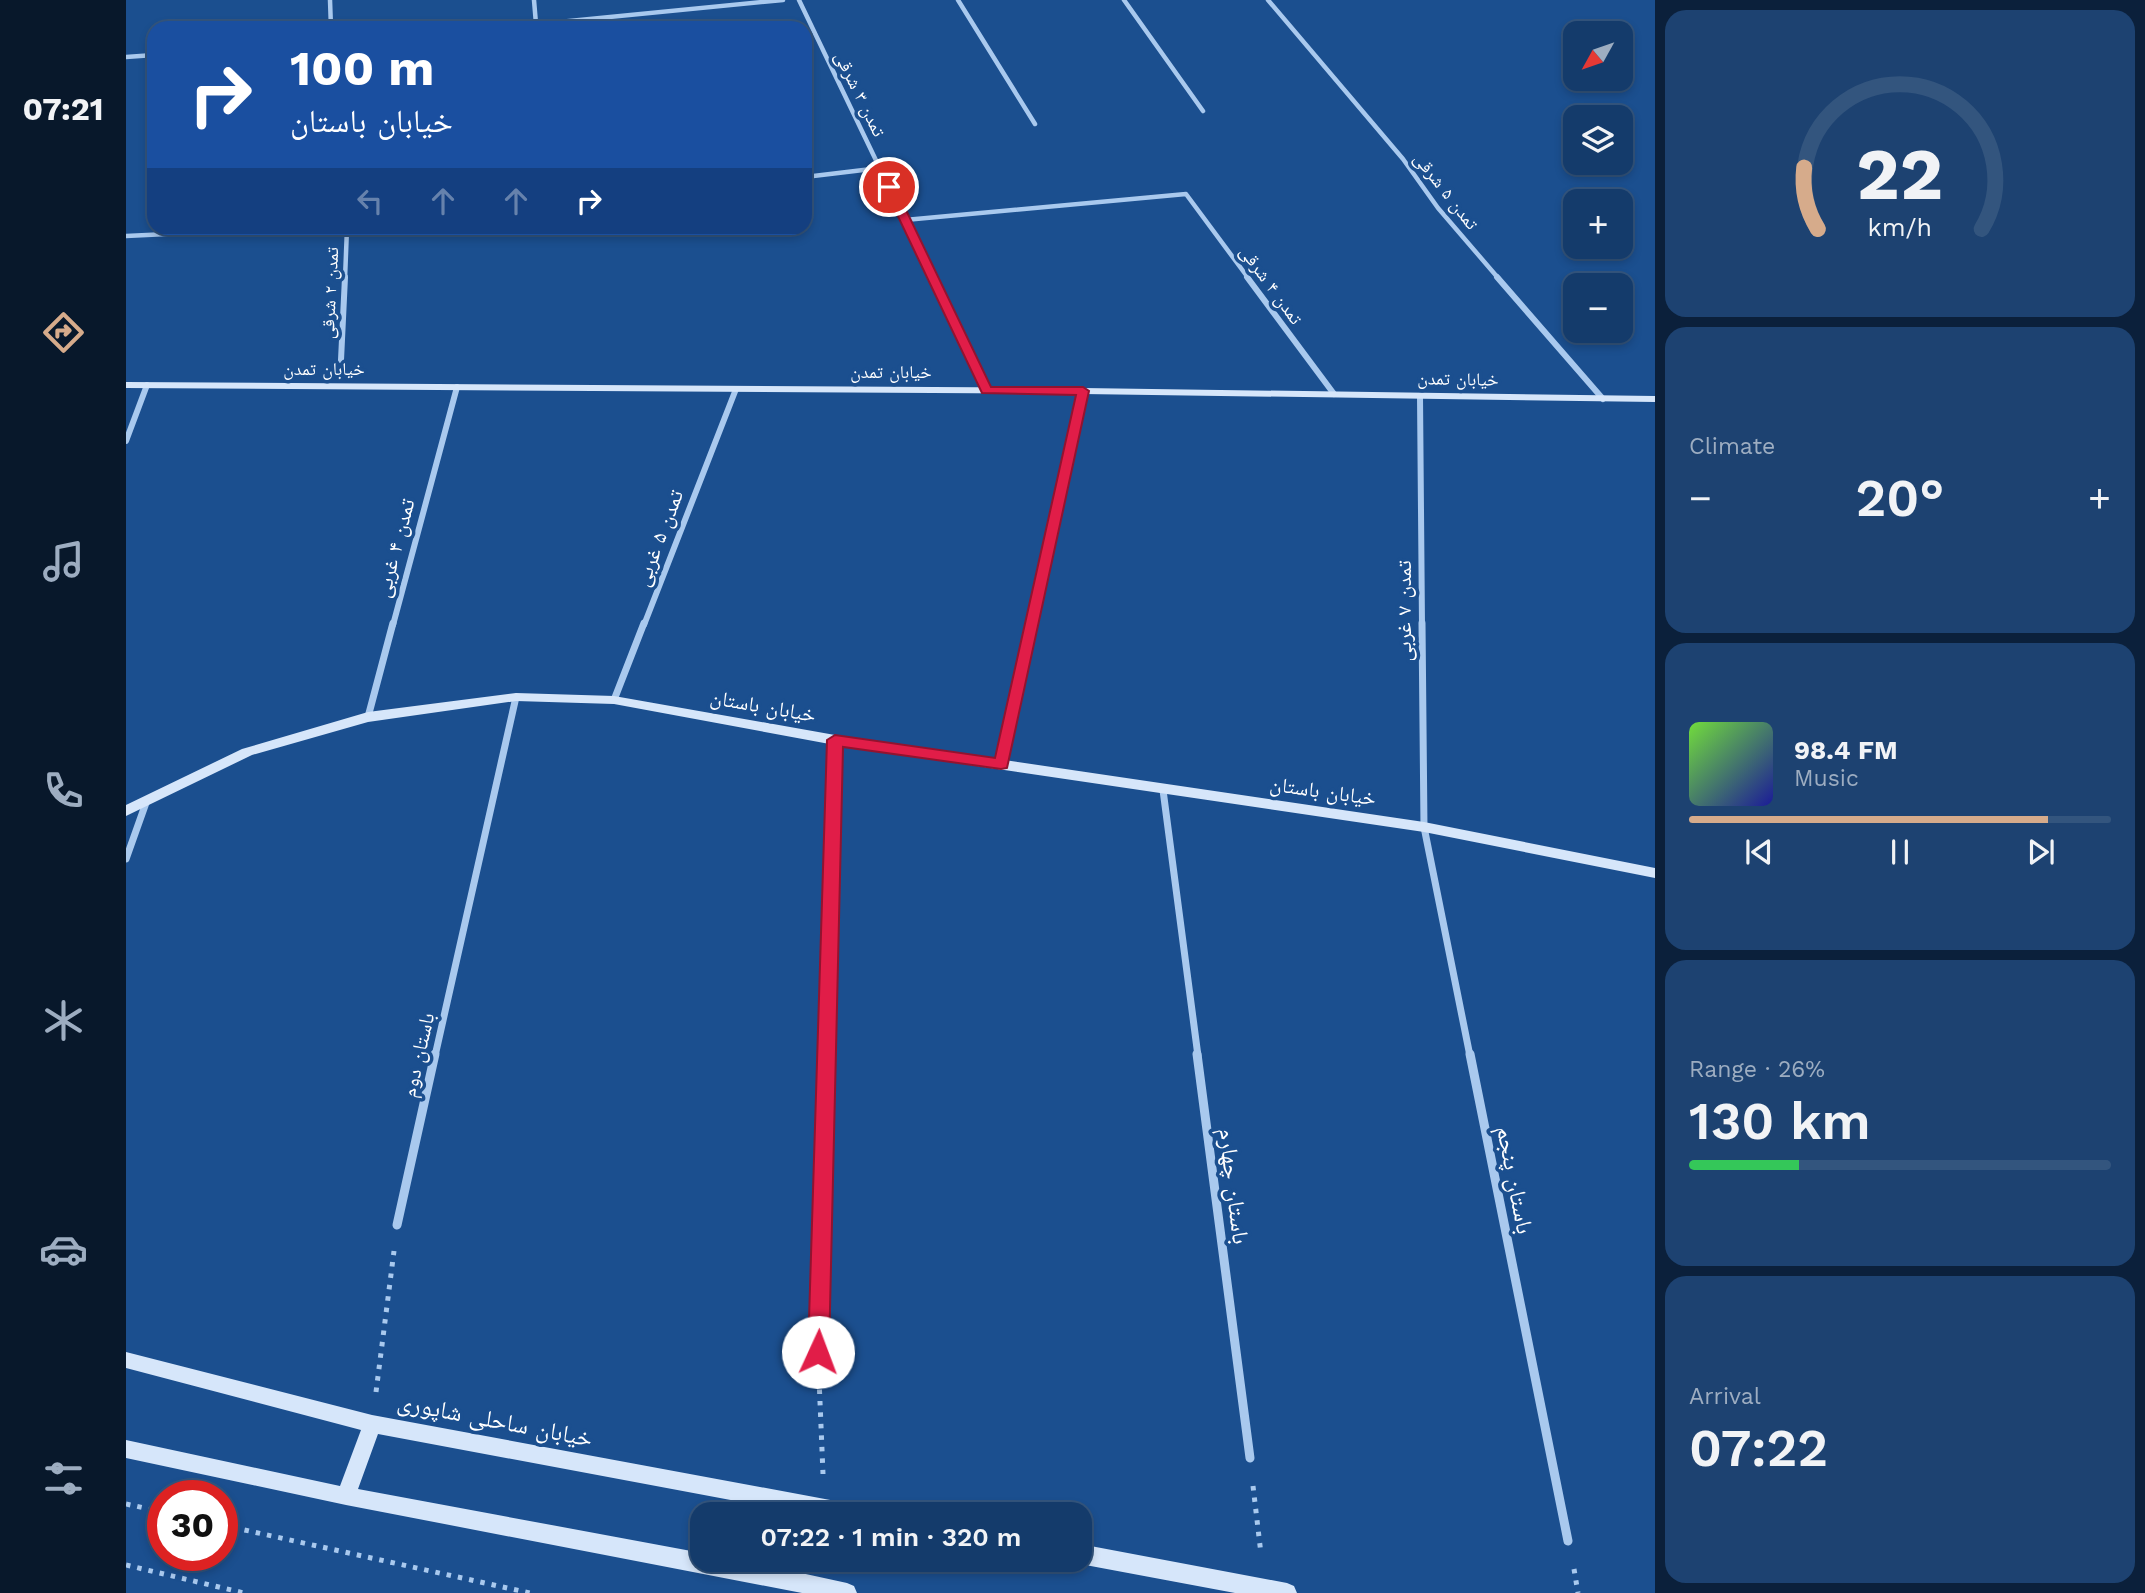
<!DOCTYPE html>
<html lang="en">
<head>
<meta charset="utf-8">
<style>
	body { margin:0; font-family:"Work Sans","Noto Naskh Arabic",sans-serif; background:#1d4271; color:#f1f3f6; height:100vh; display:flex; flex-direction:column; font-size:26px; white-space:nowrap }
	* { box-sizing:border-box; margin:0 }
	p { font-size:23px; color:#9dadc1 }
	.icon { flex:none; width:38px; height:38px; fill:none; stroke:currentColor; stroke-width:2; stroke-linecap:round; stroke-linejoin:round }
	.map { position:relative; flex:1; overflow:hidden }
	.sheet { display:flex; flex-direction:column; gap:10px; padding:10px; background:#0b203b; width:490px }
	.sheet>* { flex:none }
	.guide { position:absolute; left:21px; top:21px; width:665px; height:214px; border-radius:21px; box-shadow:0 4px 10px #0003,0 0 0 2px #33557e; background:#1a4fa0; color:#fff; overflow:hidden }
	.needle { width:46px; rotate:230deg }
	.tools { position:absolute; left:1437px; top:21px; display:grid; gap:14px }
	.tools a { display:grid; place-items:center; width:70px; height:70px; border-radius:14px; background:#143b6b; box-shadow:0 4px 10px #0003,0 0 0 2px #33557e; font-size:35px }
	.speed { position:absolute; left:21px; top:1480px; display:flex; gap:14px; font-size:35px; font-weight:700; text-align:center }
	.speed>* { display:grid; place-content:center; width:91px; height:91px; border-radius:50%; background:#143b6b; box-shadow:0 4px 10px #0003,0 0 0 2px #33557e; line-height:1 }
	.speed .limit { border:10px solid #d22; background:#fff; color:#111 }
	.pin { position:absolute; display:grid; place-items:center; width:60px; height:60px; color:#fff; margin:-30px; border:4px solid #fff; border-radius:50%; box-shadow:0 2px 7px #0007 }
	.me { position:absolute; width:77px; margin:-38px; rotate:2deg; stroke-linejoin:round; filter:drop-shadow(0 0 5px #0008) }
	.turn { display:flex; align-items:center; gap:24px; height:147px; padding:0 28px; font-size:32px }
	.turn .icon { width:91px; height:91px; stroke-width:2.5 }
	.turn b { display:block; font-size:49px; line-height:60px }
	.lanes { display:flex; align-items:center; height:66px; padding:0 28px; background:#0003; justify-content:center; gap:35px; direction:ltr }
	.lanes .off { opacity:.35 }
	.big { font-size:52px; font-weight:600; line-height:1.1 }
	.sheet .widget { flex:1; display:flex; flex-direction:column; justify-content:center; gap:10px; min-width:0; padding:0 24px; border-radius:21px; background:#1d4271 }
	.sheet .dial { align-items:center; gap:0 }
	.dial svg { height:182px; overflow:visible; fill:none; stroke:#33557e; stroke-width:7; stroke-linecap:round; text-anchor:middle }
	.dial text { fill:#f1f3f6; stroke:none }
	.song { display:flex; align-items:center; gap:21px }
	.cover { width:84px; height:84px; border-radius:10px; background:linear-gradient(135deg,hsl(100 70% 55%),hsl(240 70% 35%)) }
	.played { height:7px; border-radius:4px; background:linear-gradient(90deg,#d6ab8b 85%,#33557e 85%) }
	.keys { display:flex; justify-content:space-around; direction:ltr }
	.heat { display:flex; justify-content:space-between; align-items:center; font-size:38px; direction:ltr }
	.charge { height:10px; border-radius:5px; background:linear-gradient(90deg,#34c759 26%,#33557e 0) }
	.trip { position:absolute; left:564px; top:1502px; width:402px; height:70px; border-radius:21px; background:#143b6b; box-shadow:0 4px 10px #0003,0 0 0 2px #33557e; font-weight:600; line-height:70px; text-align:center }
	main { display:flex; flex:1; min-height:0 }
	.tabs { display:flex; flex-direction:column; width:126px; justify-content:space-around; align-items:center; background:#08182b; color:#9dadc1 }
	.tabs .icon { width:49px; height:49px }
	.tabs .on { color:#d6ab8b }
	.tabs b { font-size:32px; color:#f1f3f6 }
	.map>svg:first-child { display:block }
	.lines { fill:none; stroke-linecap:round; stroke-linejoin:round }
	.path { stroke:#a9c9ee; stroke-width:5; stroke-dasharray:4.5 7; stroke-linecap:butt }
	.street-far3 { stroke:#a9c9ee; stroke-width:4.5 }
	.street-far2 { stroke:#a9c9ee; stroke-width:6 }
	.street-far1 { stroke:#a9c9ee; stroke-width:7 }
	.street { stroke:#a9c9ee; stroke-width:9 }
	.secondary { fill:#d6e6fa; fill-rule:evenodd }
	.route { fill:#e11d48; stroke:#92132f; stroke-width:2 }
	.labels { text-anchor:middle; stroke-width:7; stroke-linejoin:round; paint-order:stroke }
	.far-street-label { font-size:18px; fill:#fff; stroke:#1b4f8f }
	.street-label { font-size:21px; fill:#fff; stroke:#1b4f8f }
	.near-street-label { font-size:24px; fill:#fff; stroke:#1b4f8f }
</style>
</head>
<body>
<main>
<nav class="tabs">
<b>07:21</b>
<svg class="icon on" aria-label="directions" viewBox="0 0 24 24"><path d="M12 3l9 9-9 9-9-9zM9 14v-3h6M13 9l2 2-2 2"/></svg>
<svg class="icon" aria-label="music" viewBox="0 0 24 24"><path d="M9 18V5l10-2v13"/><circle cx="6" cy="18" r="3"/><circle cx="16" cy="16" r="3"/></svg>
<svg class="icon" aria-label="phone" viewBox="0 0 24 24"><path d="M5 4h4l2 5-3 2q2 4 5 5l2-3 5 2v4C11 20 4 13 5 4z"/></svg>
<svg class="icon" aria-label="climate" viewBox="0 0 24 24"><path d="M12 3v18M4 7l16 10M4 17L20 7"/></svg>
<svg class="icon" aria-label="car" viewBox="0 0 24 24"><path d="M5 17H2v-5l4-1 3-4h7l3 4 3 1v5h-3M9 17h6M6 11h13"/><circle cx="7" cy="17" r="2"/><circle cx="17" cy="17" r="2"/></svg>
<svg class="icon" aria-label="filters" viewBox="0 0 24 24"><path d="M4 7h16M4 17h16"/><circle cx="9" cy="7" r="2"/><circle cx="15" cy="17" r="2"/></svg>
</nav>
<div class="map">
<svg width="1529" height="1593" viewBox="0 0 1529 1593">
	<rect width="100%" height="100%" fill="#1b4f8f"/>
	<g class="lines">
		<g class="path">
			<polyline points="693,1378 697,1474"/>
			<polyline points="250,1392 268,1251"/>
			<polyline points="1127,1486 1135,1554"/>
			<polyline points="0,1504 37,1512"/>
			<polyline points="96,1525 404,1593"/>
			<polyline points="0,1565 118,1593"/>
			<polyline points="1448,1569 1452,1593"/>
		</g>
		<g class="street-far3">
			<polyline points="204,0 205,28"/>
			<polyline points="408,0 410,24"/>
			<polyline points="673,0 807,279"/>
			<polyline points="832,0 909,124"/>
			<polyline points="998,0 1077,111"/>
			<polyline points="1142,0 1277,159 1312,208 1373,279"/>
			<polyline points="371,28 657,0"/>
			<polyline points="0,57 28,55"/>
			<polyline points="679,177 754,168"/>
			<polyline points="779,220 1060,194 1123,279"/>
			<polyline points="0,236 167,228"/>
			<polyline points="219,279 221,228"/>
		</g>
		<g class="street-far2">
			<polyline points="806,277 860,390"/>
			<polyline points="1121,277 1208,394"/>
			<polyline points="1371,277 1477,399"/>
			<polyline points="215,360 219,277"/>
			<polyline points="1294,396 1296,625"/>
			<polyline points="0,441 21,385"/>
			<polyline points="267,625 331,387"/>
			<polyline points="518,625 610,389"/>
			<polyline points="906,625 957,391"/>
		</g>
		<g class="street-far1">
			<polyline points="1296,623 1298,827 1344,1056"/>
			<polyline points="488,700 518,623"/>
			<polyline points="242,717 267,623"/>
			<polyline points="875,764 906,623"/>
			<polyline points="1037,790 1072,1056"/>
			<polyline points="0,859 21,800"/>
			<polyline points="309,1056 390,697"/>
			<polyline points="700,1056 709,740"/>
		</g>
		<g class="street">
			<polyline points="1071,1054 1124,1458"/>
			<polyline points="1344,1054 1442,1541"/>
			<polyline points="271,1225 309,1054"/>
			<polyline points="692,1352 700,1054"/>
		</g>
		<g class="secondary">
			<polygon points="0,382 957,388 1529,396 1529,402 957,394 0,388"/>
			<polygon points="390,693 488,696 709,735 1298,822 1529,868 1529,878 1298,832 709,745 488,704 390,701 242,722 126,755 0,816 0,805 116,749 242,712"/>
			<polygon points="0,1352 246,1415 731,1505 738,1507 741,1514 680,1514 252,1434 232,1489 576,1553 576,1559 610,1559 721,1583 728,1586 731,1593 676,1593 220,1505 0,1458 0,1440 214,1486 235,1430 0,1368"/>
			<polygon points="954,1544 1161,1583 1168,1586 1171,1593 1109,1593 954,1564 946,1559 954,1559"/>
		</g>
	</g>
	<polygon class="route" points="763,184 769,187 865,387 957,387 963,391 881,768 875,769 717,747 703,1352 700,1359 692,1362 685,1359 682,1352 701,740 709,735 869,758 950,395 856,393 758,187"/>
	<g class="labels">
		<g class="far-street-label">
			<text transform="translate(734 94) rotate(64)" y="6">تمدن ۳ شرقی</text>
			<text transform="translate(1320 191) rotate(52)" y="6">تمدن ۵ شرقی</text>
			<text transform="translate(1145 285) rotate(54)" y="6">تمدن ۴ شرقی</text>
			<text transform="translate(204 293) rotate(-87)" y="6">تمدن ۲ شرقی</text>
			<text x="198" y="375">خیابان تمدن</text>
			<text x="765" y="378">خیابان تمدن</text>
			<text transform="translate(1332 379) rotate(1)" y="6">خیابان تمدن</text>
		</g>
		<g class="street-label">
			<text transform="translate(533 538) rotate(-69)" y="7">تمدن ۵ غربی</text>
			<text transform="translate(269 548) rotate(-75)" y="7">تمدن ۴ غربی</text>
			<text transform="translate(1278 611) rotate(-90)" y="7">تمدن ۷ غربی</text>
			<text transform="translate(637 706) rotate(10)" y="7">خیابان باستان</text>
			<text transform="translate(1197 791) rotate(8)" y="7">خیابان باستان</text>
			<text transform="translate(292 1055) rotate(-77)" y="7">باستان دوم</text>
		</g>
		<g class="near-street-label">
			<text transform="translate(1389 1180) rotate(79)" y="8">باستان پنجم</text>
			<text transform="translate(1108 1186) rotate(83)" y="8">باستان چهارم</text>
			<text transform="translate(369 1420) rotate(11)" y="8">خیابان ساحلی شاپوری</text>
		</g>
	</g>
</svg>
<div class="tools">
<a><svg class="needle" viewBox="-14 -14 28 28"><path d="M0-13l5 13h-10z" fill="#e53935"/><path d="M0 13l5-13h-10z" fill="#9dadc1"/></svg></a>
<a><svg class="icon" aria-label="layers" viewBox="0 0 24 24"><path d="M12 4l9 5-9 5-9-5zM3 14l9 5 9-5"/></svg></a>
<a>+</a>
<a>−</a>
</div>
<div class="speed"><div class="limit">30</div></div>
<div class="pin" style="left:763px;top:187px;background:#d93025"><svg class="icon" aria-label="arrive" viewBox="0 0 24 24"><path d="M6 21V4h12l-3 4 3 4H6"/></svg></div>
<svg class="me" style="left:692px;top:1352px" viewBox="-20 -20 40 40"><circle r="19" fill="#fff"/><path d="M0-13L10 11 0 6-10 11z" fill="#e11d48"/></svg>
<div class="trip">07:22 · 1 min · 320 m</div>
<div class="guide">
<div class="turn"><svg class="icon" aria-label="right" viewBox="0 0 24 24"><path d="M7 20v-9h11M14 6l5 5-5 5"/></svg><div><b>100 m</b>خیابان باستان</div></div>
<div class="lanes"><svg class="icon off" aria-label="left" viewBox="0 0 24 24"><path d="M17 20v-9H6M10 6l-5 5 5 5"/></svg><svg class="icon off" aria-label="ahead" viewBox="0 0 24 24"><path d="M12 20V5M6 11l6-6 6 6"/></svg><svg class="icon off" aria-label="ahead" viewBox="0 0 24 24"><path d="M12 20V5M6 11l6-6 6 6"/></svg><svg class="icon" aria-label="right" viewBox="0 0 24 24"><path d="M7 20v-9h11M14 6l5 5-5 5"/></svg></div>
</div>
</div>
<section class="sheet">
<div class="widget dial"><svg viewBox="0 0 100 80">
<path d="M14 69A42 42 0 1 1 86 69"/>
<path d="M14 69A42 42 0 0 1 8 42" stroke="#d6ab8b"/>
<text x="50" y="56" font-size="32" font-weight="700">22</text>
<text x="50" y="72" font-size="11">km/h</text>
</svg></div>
<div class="widget"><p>Climate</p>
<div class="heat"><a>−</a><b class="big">20°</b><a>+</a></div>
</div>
<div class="widget">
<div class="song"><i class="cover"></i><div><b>98.4 FM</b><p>Music</p></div></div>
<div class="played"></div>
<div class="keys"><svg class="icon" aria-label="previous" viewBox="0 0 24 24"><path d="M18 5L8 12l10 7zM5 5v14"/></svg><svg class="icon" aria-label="pause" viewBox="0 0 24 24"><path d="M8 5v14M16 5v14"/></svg><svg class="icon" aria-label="next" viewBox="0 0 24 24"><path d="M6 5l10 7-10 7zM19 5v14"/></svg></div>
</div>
<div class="widget"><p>Range · 26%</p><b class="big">130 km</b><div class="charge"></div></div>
<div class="widget"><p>Arrival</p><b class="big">07:22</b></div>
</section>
</main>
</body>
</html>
